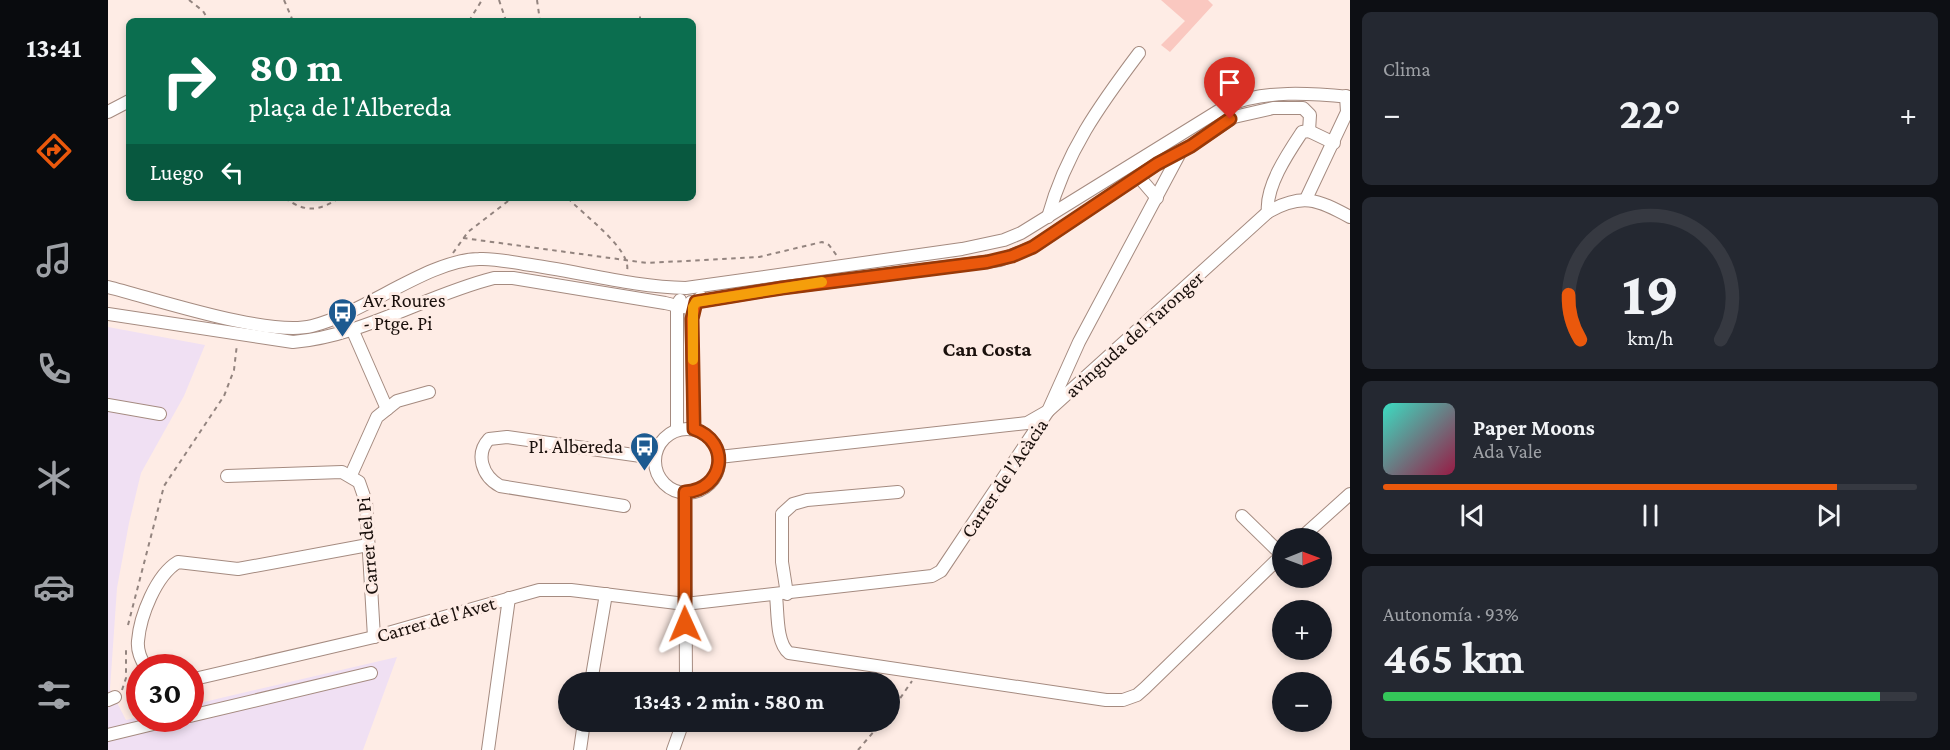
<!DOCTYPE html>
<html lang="es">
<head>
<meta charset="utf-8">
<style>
	body { margin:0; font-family:"Crimson Pro",serif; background:#242831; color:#f1f3f6; height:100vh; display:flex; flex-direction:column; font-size:22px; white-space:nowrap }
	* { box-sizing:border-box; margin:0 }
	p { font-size:20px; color:#9ea1a6 }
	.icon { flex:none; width:33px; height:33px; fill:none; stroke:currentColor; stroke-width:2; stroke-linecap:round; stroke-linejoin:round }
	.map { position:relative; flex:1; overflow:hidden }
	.sheet { display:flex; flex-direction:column; gap:12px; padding:12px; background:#0d0f14; width:600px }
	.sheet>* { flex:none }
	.banner { position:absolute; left:18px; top:18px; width:570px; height:183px; border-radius:9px; box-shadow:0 3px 9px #0003; background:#0b6e4f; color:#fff; overflow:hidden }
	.needle { width:39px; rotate:89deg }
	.controls { position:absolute; left:1164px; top:528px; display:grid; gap:12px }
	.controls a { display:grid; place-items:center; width:60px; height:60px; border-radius:50%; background:#171b24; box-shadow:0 3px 9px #0003; font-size:30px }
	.speed { position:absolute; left:18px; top:654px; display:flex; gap:12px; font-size:30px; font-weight:700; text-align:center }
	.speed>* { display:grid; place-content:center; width:78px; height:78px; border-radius:50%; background:#171b24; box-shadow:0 3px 9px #0003; line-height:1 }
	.speed .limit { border:9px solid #d22; background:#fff; color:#111 }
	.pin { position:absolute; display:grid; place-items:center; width:51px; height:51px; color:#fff; margin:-62px -26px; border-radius:50% 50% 50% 0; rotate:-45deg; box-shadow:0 0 6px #0007 }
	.pin .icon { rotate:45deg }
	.me { position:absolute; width:66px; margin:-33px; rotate:359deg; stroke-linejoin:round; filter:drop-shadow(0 0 4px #0008) }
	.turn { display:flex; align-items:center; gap:21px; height:126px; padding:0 24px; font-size:27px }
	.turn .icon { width:78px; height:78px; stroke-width:2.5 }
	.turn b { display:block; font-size:42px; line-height:51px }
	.then { display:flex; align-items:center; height:57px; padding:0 24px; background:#0003; gap:12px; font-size:22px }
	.big { font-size:45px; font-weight:700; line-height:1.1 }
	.sheet .widget { flex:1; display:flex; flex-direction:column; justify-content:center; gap:9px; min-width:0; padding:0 21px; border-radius:9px; background:#242831 }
	.sheet .dial { align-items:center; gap:0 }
	.dial svg { height:156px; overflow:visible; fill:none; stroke:#363941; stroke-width:7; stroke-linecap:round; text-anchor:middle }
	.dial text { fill:#f1f3f6; stroke:none }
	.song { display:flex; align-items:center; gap:18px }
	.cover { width:72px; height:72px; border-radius:9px; background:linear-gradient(135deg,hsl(170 70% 55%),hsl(340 70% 35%)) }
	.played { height:6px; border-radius:3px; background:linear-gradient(90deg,#ea580c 85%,#363941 85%) }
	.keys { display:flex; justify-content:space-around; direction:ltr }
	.heat { display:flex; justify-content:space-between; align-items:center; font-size:33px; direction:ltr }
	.charge { height:9px; border-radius:4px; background:linear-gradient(90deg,#34c759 93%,#363941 0) }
	.trip { position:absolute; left:450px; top:672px; width:342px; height:60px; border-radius:30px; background:#171b24; box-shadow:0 3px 9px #0003; font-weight:700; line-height:60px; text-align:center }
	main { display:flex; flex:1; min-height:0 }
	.menu { display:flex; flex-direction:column; width:108px; justify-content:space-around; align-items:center; background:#090b0e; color:#9ea1a6 }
	.menu .icon { width:42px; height:42px }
	.menu .current { color:#ea580c }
	.menu b { font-size:27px; color:#f1f3f6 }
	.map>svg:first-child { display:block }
	.industrial { fill:#f0e0f3 }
	.building { fill:#fac8c0 }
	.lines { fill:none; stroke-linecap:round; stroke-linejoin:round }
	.minor-casing { stroke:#a58b80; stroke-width:14 }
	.path { stroke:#93847f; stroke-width:2; stroke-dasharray:4.5 4.5; stroke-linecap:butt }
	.minor { stroke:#fff; stroke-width:12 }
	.route-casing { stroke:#983908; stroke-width:15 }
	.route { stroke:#ea580c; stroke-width:10 }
	.slow { stroke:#f59e0b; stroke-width:10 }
	.labels { text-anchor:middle; stroke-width:6; stroke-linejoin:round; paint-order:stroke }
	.poi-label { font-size:20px; fill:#1a100c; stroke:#feece5; text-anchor:start }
	.street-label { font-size:20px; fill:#1a100c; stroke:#feece5 }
	.neighbourhood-label { font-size:21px; font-weight:bold; fill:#1a100c; stroke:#feece5 }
</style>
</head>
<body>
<main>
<nav class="menu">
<b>13:41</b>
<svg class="icon current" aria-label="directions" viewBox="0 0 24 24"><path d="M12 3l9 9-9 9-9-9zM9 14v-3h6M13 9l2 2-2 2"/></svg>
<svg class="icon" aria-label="music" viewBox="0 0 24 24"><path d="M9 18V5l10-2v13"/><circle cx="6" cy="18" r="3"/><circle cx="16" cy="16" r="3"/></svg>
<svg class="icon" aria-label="phone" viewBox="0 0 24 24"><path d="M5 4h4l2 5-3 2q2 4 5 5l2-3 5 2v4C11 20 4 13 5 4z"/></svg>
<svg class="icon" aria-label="climate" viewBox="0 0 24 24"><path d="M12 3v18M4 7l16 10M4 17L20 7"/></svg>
<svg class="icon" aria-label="car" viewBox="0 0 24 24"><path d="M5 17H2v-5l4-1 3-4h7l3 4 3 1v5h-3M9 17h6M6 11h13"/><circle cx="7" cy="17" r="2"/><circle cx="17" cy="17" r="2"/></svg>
<svg class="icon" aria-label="filters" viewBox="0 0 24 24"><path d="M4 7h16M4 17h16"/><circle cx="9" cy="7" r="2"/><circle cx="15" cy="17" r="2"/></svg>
</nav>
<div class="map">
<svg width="1242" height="750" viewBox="0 0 1242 750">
	<rect width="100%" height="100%" fill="#feece5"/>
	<polygon class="industrial" points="0,327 97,345 76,396 33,473 21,523 9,588 2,689 18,720 31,717 82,718 83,705 289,657 255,750 0,750"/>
	<polygon class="building" points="1053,0 1100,0 1105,5 1062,52 1053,45 1077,21"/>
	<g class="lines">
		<defs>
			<g id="minor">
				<polyline points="0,112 21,101"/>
				<polyline points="1201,131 1226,143"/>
				<polyline points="1031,177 1049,198"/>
				<polyline points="1198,199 1239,112 1238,96"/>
				<path d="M 1160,212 C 1157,187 1180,153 1194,132 L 1201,131"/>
				<path d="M 940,217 C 958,152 991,106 1031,53"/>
				<path d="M 0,287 C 48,299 160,337 204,326 C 257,313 320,260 371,259 C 386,258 402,262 416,264 C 470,271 523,287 578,288 L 854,249 L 896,240 L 913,233 L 1120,105 C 1158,90 1201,93 1242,97"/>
				<polyline points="583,302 586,429"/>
				<polyline points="588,302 674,288 892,260 925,247 1049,164 1083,146 1126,117 1165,108 1195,108 1202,115 1201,131"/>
				<path d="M 0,314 L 185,342 C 255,336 318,295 386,278 L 405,278 L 557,303 C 577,307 577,313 593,297"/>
				<polyline points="244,329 279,409"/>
				<polyline points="0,405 52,414"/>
				<circle cx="579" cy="461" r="32"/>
				<polyline points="569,430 569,305 572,300"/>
				<path d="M 611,457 L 919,423 L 940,411 L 1160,212 C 1194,193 1209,199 1242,217"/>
				<polyline points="243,475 269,417 289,401 321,392"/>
				<polyline points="119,476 234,472 251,482 258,502 266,637"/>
				<polyline points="577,492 578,682"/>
				<path d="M 516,506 L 392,486 C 374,476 367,454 381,439 L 399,437 L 547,458"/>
				<polyline points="1134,516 1174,555"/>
				<polyline points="1193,538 1242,494"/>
				<polyline points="679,594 674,562 674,514 685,504 699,500 790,492"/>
				<path d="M 668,596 C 670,612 668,643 681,653 L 998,700 L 1015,700 L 1029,695 L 1037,688 L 1174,555"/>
				<path d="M 38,668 C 33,659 29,651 30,641 C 32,616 48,575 70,562 L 130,569 L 260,545"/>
				<polyline points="82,680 266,637 431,590 463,590 577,604 824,576 833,571 940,411 971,342 1073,151"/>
				<polyline points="578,681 624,682"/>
				<polyline points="483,682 498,594"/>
				<polyline points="0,700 7,697"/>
				<polyline points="82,716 263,673"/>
				<polyline points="0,735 70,718"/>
				<polyline points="380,750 401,598"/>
				<polyline points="472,750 476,722"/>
				<polyline points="565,750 575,722"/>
			</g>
		</defs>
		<use href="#minor" class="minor-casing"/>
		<g class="path">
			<polyline points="81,0 95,11 101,21"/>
			<polyline points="176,0 185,21"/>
			<polyline points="391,0 398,21"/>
			<polyline points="429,0 432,21"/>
			<polyline points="361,21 374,0"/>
			<polyline points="532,21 532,14"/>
			<path d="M 177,198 C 197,213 212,211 231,198"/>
			<path d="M 460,198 C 474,214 524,249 519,271"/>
			<polyline points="355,238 539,263 651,257 714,242 721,245 729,256"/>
			<polyline points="345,253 360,232 404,198"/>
			<polyline points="20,625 56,486 116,396 126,370 129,344"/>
			<polyline points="14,690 18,678 18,646"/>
			<polyline points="782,713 804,681"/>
			<polyline points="750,750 774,722"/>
		</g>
		<use href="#minor" class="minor"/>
	</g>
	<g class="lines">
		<defs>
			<path id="route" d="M 577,624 L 577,492 C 616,490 624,442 586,429 L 584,319 L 588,302 L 674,288 L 879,262 L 904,256 L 925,247 L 1049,164 L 1083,146 L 1122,119"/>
		</defs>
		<use href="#route" class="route-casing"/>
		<use href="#route" class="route"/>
		<polyline class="slow" points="585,360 585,307 588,302 714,282"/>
	</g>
	<defs>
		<symbol id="bus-pin" viewBox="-11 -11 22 30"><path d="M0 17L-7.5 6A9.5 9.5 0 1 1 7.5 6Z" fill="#1d5a90" stroke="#feece5"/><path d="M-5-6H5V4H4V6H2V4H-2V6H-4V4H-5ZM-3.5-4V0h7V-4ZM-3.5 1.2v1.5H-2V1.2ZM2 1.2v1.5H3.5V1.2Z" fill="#fff"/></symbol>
	</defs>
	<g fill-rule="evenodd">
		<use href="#bus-pin" x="218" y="296" width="33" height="45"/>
		<use href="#bus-pin" x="520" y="430" width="33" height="45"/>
	</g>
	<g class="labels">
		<g class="poi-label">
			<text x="255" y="307">Av. Roures<tspan x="255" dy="23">- Ptge. Pi</tspan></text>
			<text x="515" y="453" text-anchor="end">Pl. Albereda</text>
		</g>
		<g class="street-label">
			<text transform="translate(1026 334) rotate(-42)" y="7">avinguda del Taronger</text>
			<text transform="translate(896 478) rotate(-56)" y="7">Carrer de l'Acàcia</text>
			<text transform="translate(259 546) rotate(-95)" y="7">Carrer del Pi</text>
			<text transform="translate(328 619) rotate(-16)" y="7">Carrer de l'Avet</text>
		</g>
		<g class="neighbourhood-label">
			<text x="879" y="356">Can Costa</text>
		</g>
	</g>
</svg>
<div class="controls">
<a><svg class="needle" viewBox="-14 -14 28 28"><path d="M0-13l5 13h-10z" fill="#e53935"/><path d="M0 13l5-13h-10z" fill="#9ea1a6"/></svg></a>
<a>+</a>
<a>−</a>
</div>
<div class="speed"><div class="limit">30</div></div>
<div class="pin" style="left:1122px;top:119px;background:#d93025"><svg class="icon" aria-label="arrive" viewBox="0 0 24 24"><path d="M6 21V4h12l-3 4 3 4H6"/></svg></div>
<svg class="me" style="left:577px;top:624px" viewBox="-20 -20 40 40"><path d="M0-17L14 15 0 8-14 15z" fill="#ea580c" stroke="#fff" stroke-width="4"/></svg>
<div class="trip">13:43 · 2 min · 580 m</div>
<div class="banner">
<div class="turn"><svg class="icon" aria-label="right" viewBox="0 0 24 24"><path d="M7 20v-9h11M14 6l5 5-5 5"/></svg><div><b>80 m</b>plaça de l'Albereda</div></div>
<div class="then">Luego<svg class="icon" aria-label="left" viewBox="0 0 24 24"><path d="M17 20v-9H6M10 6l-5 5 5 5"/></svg></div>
</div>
</div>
<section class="sheet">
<div class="widget"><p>Clima</p>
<div class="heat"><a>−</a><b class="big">22°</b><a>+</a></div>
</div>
<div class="widget dial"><svg viewBox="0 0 100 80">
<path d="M14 69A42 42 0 1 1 86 69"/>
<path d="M14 69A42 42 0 0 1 8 46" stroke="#ea580c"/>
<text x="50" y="56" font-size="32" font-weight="700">19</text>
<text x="50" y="72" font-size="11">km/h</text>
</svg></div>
<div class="widget">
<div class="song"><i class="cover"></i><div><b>Paper Moons</b><p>Ada Vale</p></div></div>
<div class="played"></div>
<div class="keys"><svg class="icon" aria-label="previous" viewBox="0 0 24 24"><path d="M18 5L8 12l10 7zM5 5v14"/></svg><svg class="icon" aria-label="pause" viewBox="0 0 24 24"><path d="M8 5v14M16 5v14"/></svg><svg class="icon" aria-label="next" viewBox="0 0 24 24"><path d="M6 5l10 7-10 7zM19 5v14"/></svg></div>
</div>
<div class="widget"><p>Autonomía · 93%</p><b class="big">465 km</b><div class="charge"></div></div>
</section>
</main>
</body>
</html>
